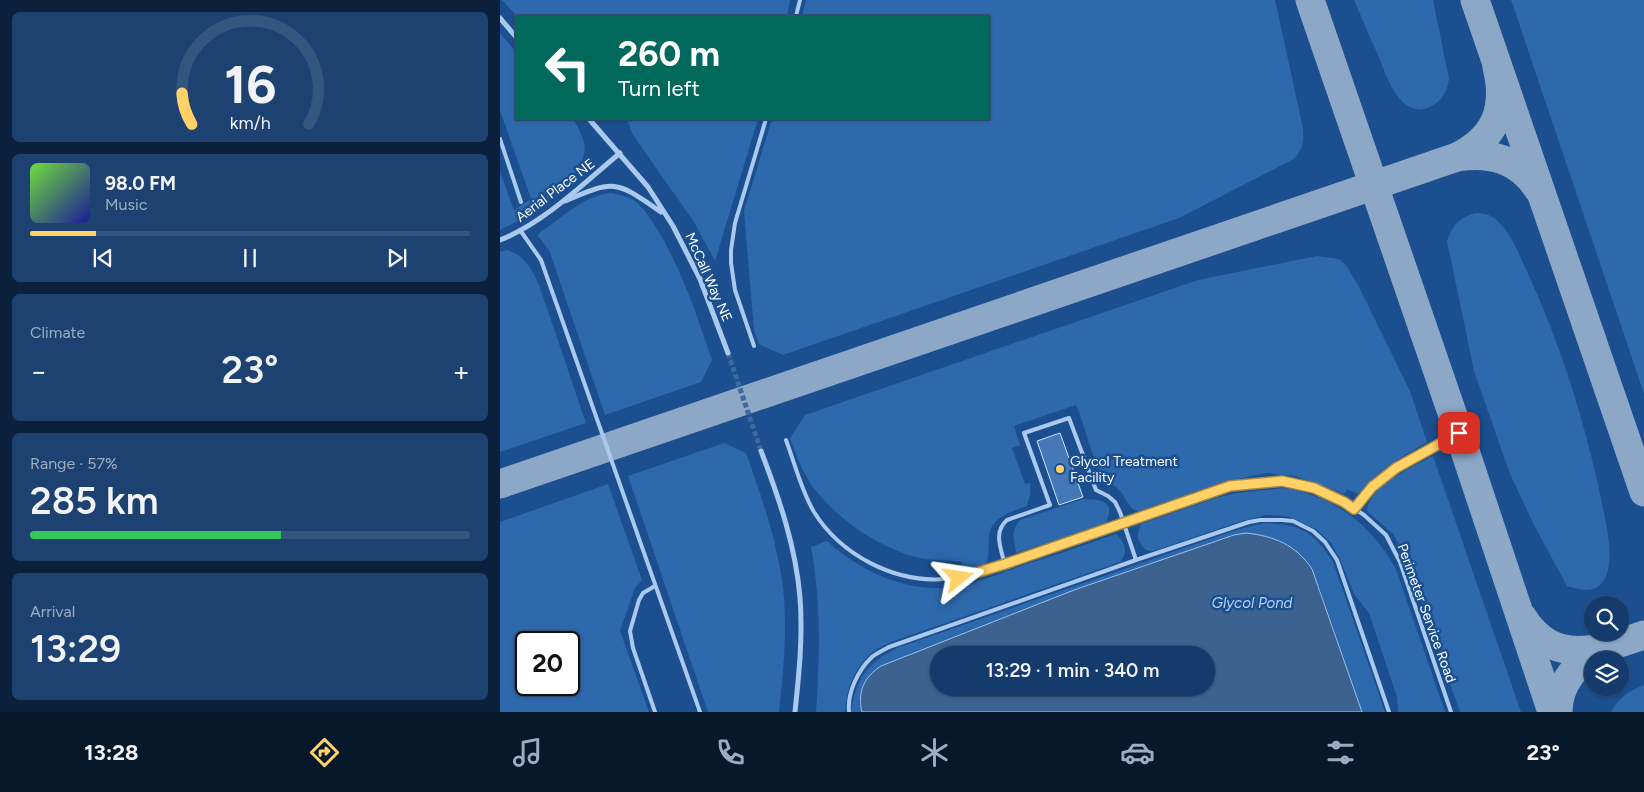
<!DOCTYPE html>
<html lang="en">
<head>
<meta charset="utf-8">
<style>
	body { margin:0; font-family:Figtree,sans-serif; background:#1d4271; color:#f1f3f6; height:100vh; display:flex; flex-direction:column; font-size:19px; white-space:nowrap }
	* { box-sizing:border-box; margin:0 }
	p { font-size:16px; color:#9dadc1 }
	.icon { flex:none; width:28px; height:28px; fill:none; stroke:currentColor; stroke-width:2; stroke-linecap:round; stroke-linejoin:round }
	.map { position:relative; flex:1; overflow:hidden }
	.details { display:flex; flex-direction:column; gap:12px; padding:12px; background:#0b203b; width:500px }
	.details>* { flex:none }
	.top-card { position:absolute; left:15px; top:15px; width:475px; height:105px; border-radius:0px; box-shadow:0 1px 4px #0004,0 0 0 1px #33557e; background:#00695c; color:#fff; overflow:hidden }
	.tools { position:absolute; left:1084px; top:596px; display:grid; gap:10px }
	.tools a { display:grid; place-items:center; width:45px; height:45px; border-radius:50%; background:#143b6b; box-shadow:0 1px 4px #0004,0 0 0 1px #33557e; font-size:25px }
	.speed { position:absolute; left:15px; top:631px; display:flex; gap:10px; font-size:25px; font-weight:700; text-align:center }
	.speed>* { display:grid; place-content:center; width:65px; height:65px; border-radius:50%; background:#143b6b; box-shadow:0 1px 4px #0004,0 0 0 1px #33557e; line-height:1 }
	.speed .limit { border:2px solid #111; border-radius:8px; background:#fff; color:#111 }
	.pin { position:absolute; display:grid; place-items:center; width:42px; height:42px; color:#fff; margin:-21px; border-radius:10px; box-shadow:0 2px 8px #0006 }
	.me { position:absolute; width:55px; margin:-28px; rotate:75deg; stroke-linejoin:round; filter:drop-shadow(0 0 4px #0008) }
	.turn { display:flex; align-items:center; gap:18px; height:105px; padding:0 20px; font-size:22px }
	.turn .icon { width:65px; height:65px; stroke-width:2.5 }
	.turn b { display:block; font-size:35px; line-height:42px }
	.big { font-size:38px; font-weight:600; line-height:1.1 }
	.details .tile { flex:1; display:flex; flex-direction:column; justify-content:center; gap:8px; min-width:0; padding:0 18px; border-radius:8px; background:#1d4271 }
	.details .dial { align-items:center; gap:0 }
	.dial svg { height:130px; overflow:visible; fill:none; stroke:#33557e; stroke-width:7; stroke-linecap:round; text-anchor:middle }
	.dial text { fill:#f1f3f6; stroke:none }
	.song { display:flex; align-items:center; gap:15px }
	.cover { width:60px; height:60px; border-radius:8px; background:linear-gradient(135deg,hsl(100 70% 55%),hsl(240 70% 35%)) }
	.played { height:5px; border-radius:2px; background:linear-gradient(90deg,#ffd166 15%,#33557e 15%) }
	.keys { display:flex; justify-content:space-around; direction:ltr }
	.heat { display:flex; justify-content:space-between; align-items:center; font-size:28px; direction:ltr }
	.charge { height:8px; border-radius:4px; background:linear-gradient(90deg,#34c759 57%,#33557e 0) }
	.trip { position:absolute; left:430px; top:646px; width:285px; height:50px; border-radius:25px; background:#143b6b; box-shadow:0 1px 4px #0004,0 0 0 1px #33557e; font-weight:600; line-height:50px; text-align:center }
	.tabs { display:flex; height:80px; justify-content:space-around; align-items:center; background:#08182b; color:#9dadc1 }
	.tabs .icon { width:35px; height:35px }
	.tabs .current { color:#ffd166 }
	.tabs b { font-size:22px; color:#f1f3f6 }
	main { display:flex; flex:1; min-height:0 }
	.map>svg:first-child { display:block }
	.green { fill:#2e69ad; fill-rule:evenodd }
	.water { fill:#3c6290; stroke:#9cc4f0; fill-rule:evenodd }
	.lines { fill:none; stroke-linecap:round; stroke-linejoin:round }
	.taxiway { stroke:#8da7c7; stroke-width:29 }
	.building { fill:#4478b7; stroke:#cfe3fa }
	.minor-tunnel { stroke:#3d69a0; stroke-width:5; stroke-dasharray:5 2.5; stroke-linecap:butt }
	.service { stroke:#a9c9ee; stroke-width:4 }
	.minor { stroke:#a9c9ee; stroke-width:5 }
	.route-casing { stroke:#a68842; stroke-width:12 }
	.route { stroke:#ffd166; stroke-width:9 }
	.poi-dot { fill:#ffd166; stroke:#1b4f8f; stroke-width:2 }
	.labels { text-anchor:middle; stroke-width:5; stroke-linejoin:round; paint-order:stroke }
	.street-label { font-size:14px; fill:#fff; stroke:#1b4f8f }
	.poi-label { font-size:14px; fill:#fff; stroke:#1b4f8f; text-anchor:start }
	.water-label { font-size:15px; font-style:italic; fill:#b5d3f5; stroke:#1b4f8f }
</style>
</head>
<body>
<main>
<section class="details">
<div class="tile dial"><svg viewBox="0 0 100 80">
<path d="M14 69A42 42 0 1 1 86 69"/>
<path d="M14 69A42 42 0 0 1 8 50" stroke="#ffd166"/>
<text x="50" y="56" font-size="32" font-weight="700">16</text>
<text x="50" y="72" font-size="11">km/h</text>
</svg></div>
<div class="tile">
<div class="song"><i class="cover"></i><div><b>98.0 FM</b><p>Music</p></div></div>
<div class="played"></div>
<div class="keys"><svg class="icon" aria-label="previous" viewBox="0 0 24 24"><path d="M18 5L8 12l10 7zM5 5v14"/></svg><svg class="icon" aria-label="pause" viewBox="0 0 24 24"><path d="M8 5v14M16 5v14"/></svg><svg class="icon" aria-label="next" viewBox="0 0 24 24"><path d="M6 5l10 7-10 7zM19 5v14"/></svg></div>
</div>
<div class="tile"><p>Climate</p>
<div class="heat"><a>−</a><b class="big">23°</b><a>+</a></div>
</div>
<div class="tile"><p>Range · 57%</p><b class="big">285 km</b><div class="charge"></div></div>
<div class="tile"><p>Arrival</p><b class="big">13:29</b></div>
</section>
<div class="map">
<svg width="1144" height="712" viewBox="0 0 1144 712">
	<rect width="100%" height="100%" fill="#1b4f8f"/>
	<g class="green">
		<polygon points="2,0 290,0 287,16 17,16"/>
		<path d="M 306,0 L 775,0 L 803,128 C 804,142 803,150 794,159 L 679,218 L 283,355 L 259,344 L 254,330 L 244,211 L 272,119 L 489,119 L 489,16 L 302,16 Z"/>
		<path d="M 854,0 L 933,0 L 949,79 C 947,92 942,101 930,107 C 922,111 912,110 905,104 C 890,91 885,71 877,53 C 869,36 862,18 854,0 Z"/>
		<polygon points="1011,0 1144,0 1144,394 1023,35"/>
		<path d="M 0,33 L 16,52 L 16,119 L 73,119 C 79,129 87,142 84,155 C 77,187 28,217 0,230 L 0,172 L 14,210 L 31,199 L 0,110 Z"/>
		<polygon points="127,119 258,119 215,261 194,222 133,135"/>
		<path d="M 111,193 C 118,194 126,196 133,200 C 144,207 152,221 159,232 C 183,273 197,316 212,360 L 201,382 L 105,415 L 54,264 L 49,250 L 38,236 L 39,233 C 63,218 81,196 111,193 Z"/>
		<path d="M 976,213 C 989,213 996,218 1004,228 C 1013,239 1018,252 1024,265 C 1059,339 1084,418 1101,498 C 1105,521 1114,550 1107,573 C 1100,595 1083,591 1067,586 L 1034,525 L 1010,474 L 974,371 L 947,241 C 952,225 960,217 976,213 Z"/>
		<path d="M 7,250 C 24,255 32,269 39,285 L 86,423 L 0,452 L 0,252 Z"/>
		<path d="M 817,256 L 839,259 L 846,265 L 858,285 L 910,391 L 927,442 C 900,458 878,470 858,494 L 847,489 L 844,494 L 827,487 L 795,476 L 766,473 L 723,482 L 639,511 C 629,510 627,500 621,492 C 616,486 609,483 604,477 C 593,464 584,422 576,405 L 514,426 L 520,445 L 512,448 L 525,484 L 530,483 L 530,494 L 527,506 C 511,512 491,517 489,536 C 488,546 490,555 486,564 L 461,571 L 462,562 C 449,560 434,561 420,558 C 381,550 336,518 313,487 C 302,472 296,454 290,438 L 305,415 L 698,280 Z"/>
		<path d="M 224,443 L 246,453 C 263,500 279,547 284,597 C 287,636 283,674 279,712 L 208,712 L 128,476 Z"/>
		<path d="M 933,456 L 1021,712 L 960,712 L 905,555 L 893,534 L 867,511 C 868,487 914,466 933,456 Z"/>
		<path d="M 108,484 L 142,580 L 135,588 L 120,631 L 149,712 L 0,712 L 0,522 ZM 26,642 L 69,642 L 69,685 L 26,685 Z"/>
		<path d="M 785,488 C 835,497 872,525 896,569 L 945,712 L 898,712 L 897,697 L 869,613 L 854,594 L 840,559 L 831,543 L 816,529 L 787,516 L 766,515 L 742,521 L 653,551 L 646,550 C 637,542 636,535 641,524 L 719,497 L 737,493 Z"/>
		<path d="M 583,499 C 600,500 616,499 606,523 L 516,553 C 514,539 510,532 520,520 Z"/>
		<path d="M 764,523 C 799,524 814,531 833,562 L 885,712 L 862,712 L 819,586 L 734,535 L 574,590 L 381,666 L 359,702 L 362,712 L 351,712 C 356,677 367,664 397,648 L 736,530 Z"/>
		<path d="M 616,534 C 625,543 629,552 620,562 L 394,641 C 387,644 379,647 373,652 C 355,667 346,689 345,712 L 316,712 C 320,656 321,602 311,547 L 327,541 C 363,573 410,595 459,586 C 481,582 501,573 521,566 C 553,556 584,545 616,534 Z"/>
		<path d="M 1144,685 L 1144,712 L 1111,712 C 1118,698 1129,691 1144,685 Z"/>
	</g>
	<path class="water" d="M 746,533 C 774,536 796,545 812,569 L 862,712 L 362,712 C 357,692 364,677 381,666 L 574,590 L 734,535 ZM 439,655 L 706,655 L 706,688 L 439,688 Z"/>
	<g class="lines">
		<g class="taxiway">
			<polyline points="810,0 959,433 1052,712"/>
			<polyline points="975,0 1144,492"/>
			<path d="M 957,157 C 990,152 1019,159 1038,189"/>
			<path d="M 0,484 L 957,157 C 996,138 1007,108 997,67"/>
			<path d="M 1023,618 C 1054,667 1100,650 1144,635"/>
			<path d="M 1058,712 C 1058,683 1078,661 1102,649"/>
		</g>
	</g>
	<polygon class="building" points="560,433 583,497 559,505 537,441"/>
	<g class="lines">
		<polyline class="minor-tunnel" points="228,353 261,451"/>
		<g class="service">
			<polyline points="296,16 300,0"/>
			<polyline points="0,139 21,202"/>
			<polyline points="20,230 41,260 200,712"/>
			<polyline points="254,346 235,290 231,263 231,250 235,223 266,119"/>
			<path d="M 286,440 C 295,464 301,490 314,512 C 341,555 394,583 445,579 C 458,579 470,575 482,572 L 730,486 L 782,481 L 814,488 L 844,502 L 864,515 L 886,535 L 900,562 L 951,712"/>
			<polyline points="854,509 872,487 895,468 959,433"/>
			<path d="M 505,565 C 501,549 493,532 507,520 L 550,505 L 524,433 L 569,418 L 596,490 L 608,496 L 615,502 L 620,512 L 636,560"/>
			<polyline points="155,712 133,648 130,631 139,600 143,593 155,586"/>
			<path d="M 349,712 C 347,693 358,670 372,657 C 377,653 384,650 389,647 L 636,560 L 749,522 L 760,520 L 782,520 L 793,521 L 813,531 L 825,542 L 837,560 L 889,712"/>
		</g>
		<g class="minor">
			<polyline points="0,18 16,37"/>
			<polyline points="89,119 148,187 173,226 200,279 228,353"/>
			<path d="M 65,201 C 116,179 116,181 161,212"/>
			<path d="M 0,240 C 44,223 84,183 120,153"/>
			<path d="M 261,451 C 279,498 296,547 300,598 C 303,636 299,674 295,712"/>
		</g>
	</g>
	<g class="lines">
		<defs>
			<polyline id="route" points="459,578 505,564 730,486 782,481 814,488 844,502 854,509 872,487 896,468 959,433"/>
		</defs>
		<use href="#route" class="route-casing"/>
		<use href="#route" class="route"/>
	</g>
	<circle class="poi-dot" cx="560" cy="469" r="5"/>
	<g class="labels">
		<g class="street-label">
			<text transform="translate(55 190) rotate(-37)" y="5">Aerial Place NE</text>
			<text transform="translate(209 277) rotate(66)" y="5">McCall Way NE</text>
			<text transform="translate(927 613) rotate(70)" y="5">Perimeter Service Road</text>
		</g>
		<g class="poi-label">
			<text x="570" y="466">Glycol Treatment<tspan x="570" dy="16">Facility</tspan></text>
		</g>
		<g class="water-label">
			<text x="752" y="608">Glycol Pond</text>
		</g>
	</g>
</svg>
<div class="tools">
<a><svg class="icon" aria-label="search" viewBox="0 0 24 24"><circle cx="10" cy="10" r="6"/><path d="M15 15l6 6"/></svg></a>
<a><svg class="icon" aria-label="layers" viewBox="0 0 24 24"><path d="M12 4l9 5-9 5-9-5zM3 14l9 5 9-5"/></svg></a>
</div>
<div class="speed"><div class="limit">20</div></div>
<div class="pin" style="left:959px;top:433px;background:#d93025"><svg class="icon" aria-label="arrive" viewBox="0 0 24 24"><path d="M6 21V4h12l-3 4 3 4H6"/></svg></div>
<svg class="me" style="left:459px;top:578px" viewBox="-20 -20 40 40"><path d="M0-17L14 15 0 8-14 15z" fill="#ffd166" stroke="#fff" stroke-width="4"/></svg>
<div class="trip">13:29 · 1 min · 340 m</div>
<div class="top-card">
<div class="turn"><svg class="icon" aria-label="left" viewBox="0 0 24 24"><path d="M17 20v-9H6M10 6l-5 5 5 5"/></svg><div><b>260 m</b>Turn left</div></div>
</div>
</div>
</main>
<nav class="tabs">
<b>13:28</b>
<svg class="icon current" aria-label="directions" viewBox="0 0 24 24"><path d="M12 3l9 9-9 9-9-9zM9 14v-3h6M13 9l2 2-2 2"/></svg>
<svg class="icon" aria-label="music" viewBox="0 0 24 24"><path d="M9 18V5l10-2v13"/><circle cx="6" cy="18" r="3"/><circle cx="16" cy="16" r="3"/></svg>
<svg class="icon" aria-label="phone" viewBox="0 0 24 24"><path d="M5 4h4l2 5-3 2q2 4 5 5l2-3 5 2v4C11 20 4 13 5 4z"/></svg>
<svg class="icon" aria-label="climate" viewBox="0 0 24 24"><path d="M12 3v18M4 7l16 10M4 17L20 7"/></svg>
<svg class="icon" aria-label="car" viewBox="0 0 24 24"><path d="M5 17H2v-5l4-1 3-4h7l3 4 3 1v5h-3M9 17h6M6 11h13"/><circle cx="7" cy="17" r="2"/><circle cx="17" cy="17" r="2"/></svg>
<svg class="icon" aria-label="filters" viewBox="0 0 24 24"><path d="M4 7h16M4 17h16"/><circle cx="9" cy="7" r="2"/><circle cx="15" cy="17" r="2"/></svg>
<b>23°</b>
</nav>
</body>
</html>
